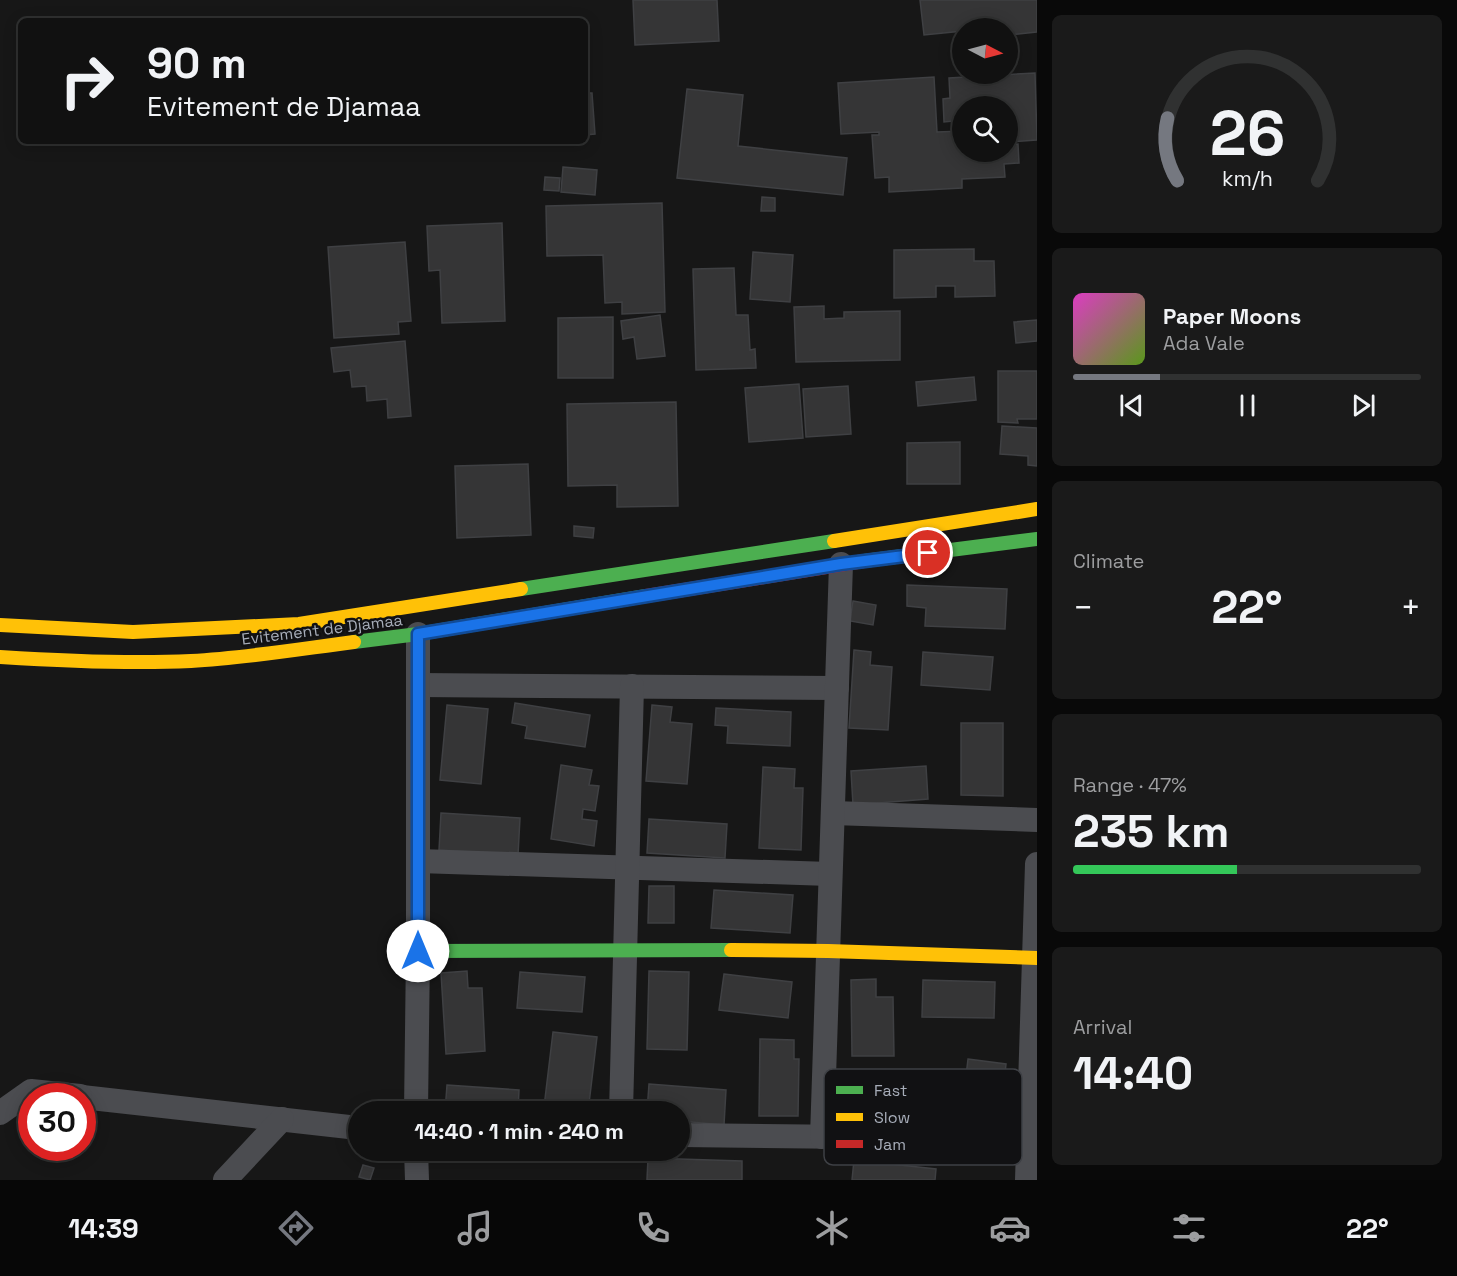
<!DOCTYPE html>
<html lang="en">
<head>
<meta charset="utf-8">
<style>
	body { margin:0; font-family:"Space Grotesk",sans-serif; background:#1a1a1a; color:#f1f3f6; height:100vh; display:flex; flex-direction:column; font-size:22px; white-space:nowrap }
	* { box-sizing:border-box; margin:0 }
	p { font-size:20px; color:#9c9d9f }
	.icon { flex:none; width:33px; height:33px; fill:none; stroke:currentColor; stroke-width:2; stroke-linecap:round; stroke-linejoin:round }
	.map { position:relative; flex:1; overflow:hidden }
	.panel { display:flex; flex-direction:column; gap:15px; padding:15px; background:#090909; width:420px }
	.panel>* { flex:none }
	.guide { position:absolute; left:18px; top:18px; width:570px; height:126px; border-radius:9px; box-shadow:0 3px 15px #0003,0 0 0 2px #303131; background:#111; color:#f1f3f6; overflow:hidden }
	.needle { width:39px; rotate:96deg }
	.fabs { position:absolute; left:952px; top:18px; display:grid; gap:12px }
	.fabs a { display:grid; place-items:center; width:66px; height:66px; border-radius:50%; background:#111; box-shadow:0 3px 15px #0003,0 0 0 2px #303131; font-size:30px }
	.speed { position:absolute; left:18px; top:1083px; display:flex; gap:12px; font-size:30px; font-weight:700; text-align:center }
	.speed>* { display:grid; place-content:center; width:78px; height:78px; border-radius:50%; background:#111; box-shadow:0 3px 15px #0003,0 0 0 2px #303131; line-height:1 }
	.speed .limit { border:9px solid #d22; background:#fff; color:#111 }
	.pin { position:absolute; display:grid; place-items:center; width:51px; height:51px; color:#fff; margin:-26px; border:3px solid #fff; border-radius:50%; box-shadow:0 2px 6px #0007 }
	.me { position:absolute; width:66px; margin:-33px; rotate:0deg; stroke-linejoin:round; filter:drop-shadow(0 0 4px #0008) }
	.turn { display:flex; align-items:center; gap:21px; height:126px; padding:0 30px; font-size:27px }
	.turn .icon { width:78px; height:78px; stroke-width:2.5 }
	.turn b { display:block; font-size:42px; line-height:51px }
	.big { font-size:45px; font-weight:800; line-height:1.1 }
	.panel .widget { flex:1; display:flex; flex-direction:column; justify-content:center; gap:9px; min-width:0; padding:0 21px; border-radius:9px; background:#1a1a1a }
	.panel .dial { align-items:center; gap:0 }
	.dial svg { height:156px; overflow:visible; fill:none; stroke:#303131; stroke-width:7; stroke-linecap:round; text-anchor:middle }
	.dial text { fill:#f1f3f6; stroke:none }
	.song { display:flex; align-items:center; gap:18px }
	.cover { width:72px; height:72px; border-radius:9px; background:linear-gradient(135deg,hsl(310 70% 55%),hsl(90 70% 35%)) }
	.played { height:6px; border-radius:3px; background:linear-gradient(90deg,#757880 25%,#303131 25%) }
	.keys { display:flex; justify-content:space-around; direction:ltr }
	.heat { display:flex; justify-content:space-between; align-items:center; font-size:33px; direction:ltr }
	.charge { height:9px; border-radius:4px; background:linear-gradient(90deg,#34c759 47%,#303131 0) }
	.trip { position:absolute; left:348px; top:1101px; width:342px; height:60px; border-radius:30px; background:#111; box-shadow:0 3px 15px #0003,0 0 0 2px #303131; font-weight:800; line-height:60px; text-align:center }
	.tab-bar { display:flex; height:96px; justify-content:space-around; align-items:center; background:#070707; color:#9c9d9f }
	.tab-bar .icon { width:42px; height:42px }
	.tab-bar .current { color:#757880 }
	.tab-bar b { font-size:27px; color:#f1f3f6 }
	main { display:flex; flex:1; min-height:0 }
	.map>svg:first-child { display:block }
	.building { fill:#353536; stroke:#3f4043; stroke-width:1.5 }
	.lines { fill:none; stroke-linecap:round; stroke-linejoin:round }
	.street { stroke:#4b4c50; stroke-width:24 }
	.fast { stroke:#4caf50; stroke-width:14 }
	.slow { stroke:#ffc107; stroke-width:14 }
	.jam { stroke:#c62828; stroke-width:14 }
	.route-casing { stroke:#114b97; stroke-width:15 }
	.route { stroke:#1a73e8; stroke-width:10 }
	.labels { text-anchor:middle; stroke-width:5; stroke-linejoin:round; paint-order:stroke }
	.street-label { font-size:16px; fill:#a7adb9; stroke:#111113 }
	.key { fill:#111113; stroke:#3e4045; stroke-width:1.5 }
	.key-label { font-size:16px; fill:#a7adb9 }
</style>
</head>
<body>
<main>
<div class="map">
<svg width="1037" height="1180" viewBox="0 0 1037 1180">
	<rect width="100%" height="100%" fill="#171717"/>
	<g class="building">
		<polygon points="633,0 717,0 719,41 635,45"/>
		<polygon points="920,0 1037,0 1037,32 1008,35 1008,28 963,28 963,31 924,35"/>
		<polygon points="460,18 460,21 346,21"/>
		<polygon points="1035,73 1037,140 1008,142 1008,106 963,106 963,120 944,122 943,99 950,98 949,78"/>
		<polygon points="934,77 937,132 963,131 963,152 1008,152 1008,145 1018,144 1019,163 1004,164 1005,177 962,179 962,188 889,192 889,177 875,178 872,135 879,135 879,132 841,134 838,83"/>
		<polygon points="687,89 743,95 738,146 847,158 843,195 677,178"/>
		<polygon points="585,93 592,93 595,134 585,135"/>
		<polygon points="563,167 597,170 595,195 561,192"/>
		<polygon points="545,177 560,178 559,191 544,190"/>
		<polygon points="762,197 775,198 775,211 761,211"/>
		<polygon points="662,203 665,312 622,314 622,302 605,303 603,255 547,256 546,206"/>
		<polygon points="502,223 505,321 442,323 440,270 429,271 427,226"/>
		<polygon points="405,242 411,321 398,322 399,334 334,338 328,247"/>
		<polygon points="974,249 974,261 994,261 995,296 955,297 955,286 936,286 936,297 894,298 894,250"/>
		<polygon points="753,252 793,255 790,302 750,299"/>
		<polygon points="734,268 736,315 748,315 750,350 755,349 756,368 696,370 693,269"/>
		<polygon points="824,306 824,319 844,318 844,312 900,311 900,360 796,362 794,307"/>
		<polygon points="660,315 665,356 637,359 634,337 623,339 621,321"/>
		<polygon points="613,317 613,378 558,378 558,318"/>
		<polygon points="1037,320 1037,341 1016,343 1014,322"/>
		<polygon points="405,341 411,416 388,418 387,399 367,401 366,386 352,387 350,370 334,372 331,348"/>
		<polygon points="998,371 1037,371 1037,419 1017,419 1018,423 998,422"/>
		<polygon points="974,377 976,400 918,406 916,382"/>
		<polygon points="799,384 803,438 749,442 745,388"/>
		<polygon points="848,386 851,434 806,437 803,389"/>
		<polygon points="676,402 678,506 617,507 617,485 568,486 567,404"/>
		<polygon points="1002,426 1037,428 1037,466 1028,465 1028,456 1000,454"/>
		<polygon points="960,442 960,484 907,484 907,443"/>
		<polygon points="528,464 531,535 457,538 455,466"/>
		<polygon points="574,526 594,528 593,538 574,536"/>
		<polygon points="907,585 1007,589 1005,629 925,626 926,608 907,606"/>
		<polygon points="853,601 876,605 873,625 850,621"/>
		<polygon points="854,650 871,652 870,665 892,667 888,730 849,728"/>
		<polygon points="923,652 993,657 990,690 921,685"/>
		<polygon points="515,703 590,715 585,747 525,738 527,726 512,723"/>
		<polygon points="447,705 488,709 481,784 440,780"/>
		<polygon points="652,705 672,707 670,722 692,724 687,784 646,781"/>
		<polygon points="716,708 791,712 790,746 727,743 728,726 715,725"/>
		<polygon points="961,723 1003,723 1003,796 961,795"/>
		<polygon points="561,765 592,770 589,785 599,786 595,811 583,809 582,819 597,821 594,846 551,839"/>
		<polygon points="926,766 928,799 853,805 851,771"/>
		<polygon points="763,767 795,769 794,788 803,788 801,850 759,848"/>
		<polygon points="441,813 520,818 518,855 439,850"/>
		<polygon points="649,819 727,824 725,858 647,853"/>
		<polygon points="649,886 674,886 674,923 648,923"/>
		<polygon points="714,890 793,895 790,933 711,928"/>
		<polygon points="467,971 468,988 482,988 485,1051 446,1054 441,973"/>
		<polygon points="649,971 689,972 687,1050 647,1049"/>
		<polygon points="520,972 585,977 582,1012 517,1008"/>
		<polygon points="724,974 792,982 788,1018 719,1010"/>
		<polygon points="876,979 876,997 893,997 894,1056 852,1056 851,980"/>
		<polygon points="923,980 995,982 994,1018 922,1017"/>
		<polygon points="553,1032 597,1037 588,1112 544,1107"/>
		<polygon points="760,1039 794,1040 794,1059 799,1059 798,1116 759,1116"/>
		<polygon points="968,1059 1006,1064 1003,1093 1006,1093 1002,1125 961,1119"/>
		<polygon points="649,1084 726,1090 724,1125 680,1121 680,1112 647,1112"/>
		<polygon points="447,1085 519,1090 518,1112 445,1112"/>
		<polygon points="648,1158 742,1161 742,1180 647,1180"/>
		<polygon points="854,1160 936,1169 935,1180 852,1180"/>
		<polygon points="363,1165 374,1168 370,1180 359,1177"/>
	</g>
	<g class="lines">
		<g class="street">
			<polyline points="418,685 837,688"/>
			<polyline points="833,813 1037,820"/>
			<polyline points="418,861 830,874"/>
			<polyline points="82,1097 358,1128"/>
			<polyline points="416,1112 418,951 418,634"/>
			<polyline points="621,1112 632,686"/>
			<polyline points="0,1113 31,1091 80,1096"/>
			<polyline points="680,1135 1037,1139"/>
			<polyline points="822,1137 841,564"/>
			<polyline points="416,1150 417,1180"/>
			<polyline points="225,1180 282,1119"/>
			<polyline points="1027,1180 1037,864"/>
		</g>
		<g class="fast">
			<polyline points="864,561 1037,539"/>
			<polyline points="521,589 834,541"/>
			<polyline points="354,642 418,634 646,596"/>
			<polyline points="418,951 731,950"/>
		</g>
		<g class="slow">
			<polyline points="834,541 1037,509"/>
			<polyline points="0,625 133,632 299,624 521,589"/>
			<path d="M 0,657 C 63,661 128,664 191,661 C 246,658 300,649 354,642"/>
			<polyline points="731,950 828,951 1037,958"/>
		</g>
		<polyline class="jam" points="646,596 864,561"/>
	</g>
	<g class="lines">
		<defs>
			<polyline id="route" points="418,951 418,634 841,564 928,553"/>
		</defs>
		<use href="#route" class="route-casing"/>
		<use href="#route" class="route"/>
	</g>
	<g class="labels">
		<g class="street-label">
			<text transform="translate(322 629) rotate(-7)" y="6">Evitement de Djamaa</text>
		</g>
	</g>
	<rect x="824" y="1069" width="198" height="96" rx="9" class="key"/>
	<rect x="836" y="1086" width="27" height="8" fill="#4caf50"/>
	<rect x="836" y="1113" width="27" height="8" fill="#ffc107"/>
	<rect x="836" y="1140" width="27" height="8" fill="#c62828"/>
	<g class="key-label">
		<text x="874" y="1096">Fast</text>
		<text x="874" y="1123">Slow</text>
		<text x="874" y="1150">Jam</text>
	</g>
</svg>
<div class="fabs">
<a><svg class="needle" viewBox="-14 -14 28 28"><path d="M0-13l5 13h-10z" fill="#e53935"/><path d="M0 13l5-13h-10z" fill="#9c9d9f"/></svg></a>
<a><svg class="icon" aria-label="search" viewBox="0 0 24 24"><circle cx="10" cy="10" r="6"/><path d="M15 15l6 6"/></svg></a>
</div>
<div class="speed"><div class="limit">30</div></div>
<div class="pin" style="left:928px;top:553px;background:#d93025"><svg class="icon" aria-label="arrive" viewBox="0 0 24 24"><path d="M6 21V4h12l-3 4 3 4H6"/></svg></div>
<svg class="me" style="left:418px;top:951px" viewBox="-20 -20 40 40"><circle r="19" fill="#fff"/><path d="M0-13L10 11 0 6-10 11z" fill="#1a73e8"/></svg>
<div class="trip">14:40 · 1 min · 240 m</div>
<div class="guide">
<div class="turn"><svg class="icon" aria-label="right" viewBox="0 0 24 24"><path d="M7 20v-9h11M14 6l5 5-5 5"/></svg><div><b>90 m</b>Evitement de Djamaa</div></div>
</div>
</div>
<section class="panel">
<div class="widget dial"><svg viewBox="0 0 100 80">
<path d="M14 69A42 42 0 1 1 86 69"/>
<path d="M14 69A42 42 0 0 1 9 37" stroke="#757880"/>
<text x="50" y="56" font-size="32" font-weight="700">26</text>
<text x="50" y="72" font-size="11">km/h</text>
</svg></div>
<div class="widget">
<div class="song"><i class="cover"></i><div><b>Paper Moons</b><p>Ada Vale</p></div></div>
<div class="played"></div>
<div class="keys"><svg class="icon" aria-label="previous" viewBox="0 0 24 24"><path d="M18 5L8 12l10 7zM5 5v14"/></svg><svg class="icon" aria-label="pause" viewBox="0 0 24 24"><path d="M8 5v14M16 5v14"/></svg><svg class="icon" aria-label="next" viewBox="0 0 24 24"><path d="M6 5l10 7-10 7zM19 5v14"/></svg></div>
</div>
<div class="widget"><p>Climate</p>
<div class="heat"><a>−</a><b class="big">22°</b><a>+</a></div>
</div>
<div class="widget"><p>Range · 47%</p><b class="big">235 km</b><div class="charge"></div></div>
<div class="widget"><p>Arrival</p><b class="big">14:40</b></div>
</section>
</main>
<nav class="tab-bar">
<b>14:39</b>
<svg class="icon current" aria-label="directions" viewBox="0 0 24 24"><path d="M12 3l9 9-9 9-9-9zM9 14v-3h6M13 9l2 2-2 2"/></svg>
<svg class="icon" aria-label="music" viewBox="0 0 24 24"><path d="M9 18V5l10-2v13"/><circle cx="6" cy="18" r="3"/><circle cx="16" cy="16" r="3"/></svg>
<svg class="icon" aria-label="phone" viewBox="0 0 24 24"><path d="M5 4h4l2 5-3 2q2 4 5 5l2-3 5 2v4C11 20 4 13 5 4z"/></svg>
<svg class="icon" aria-label="climate" viewBox="0 0 24 24"><path d="M12 3v18M4 7l16 10M4 17L20 7"/></svg>
<svg class="icon" aria-label="car" viewBox="0 0 24 24"><path d="M5 17H2v-5l4-1 3-4h7l3 4 3 1v5h-3M9 17h6M6 11h13"/><circle cx="7" cy="17" r="2"/><circle cx="17" cy="17" r="2"/></svg>
<svg class="icon" aria-label="filters" viewBox="0 0 24 24"><path d="M4 7h16M4 17h16"/><circle cx="9" cy="7" r="2"/><circle cx="15" cy="17" r="2"/></svg>
<b>22°</b>
</nav>
</body>
</html>
